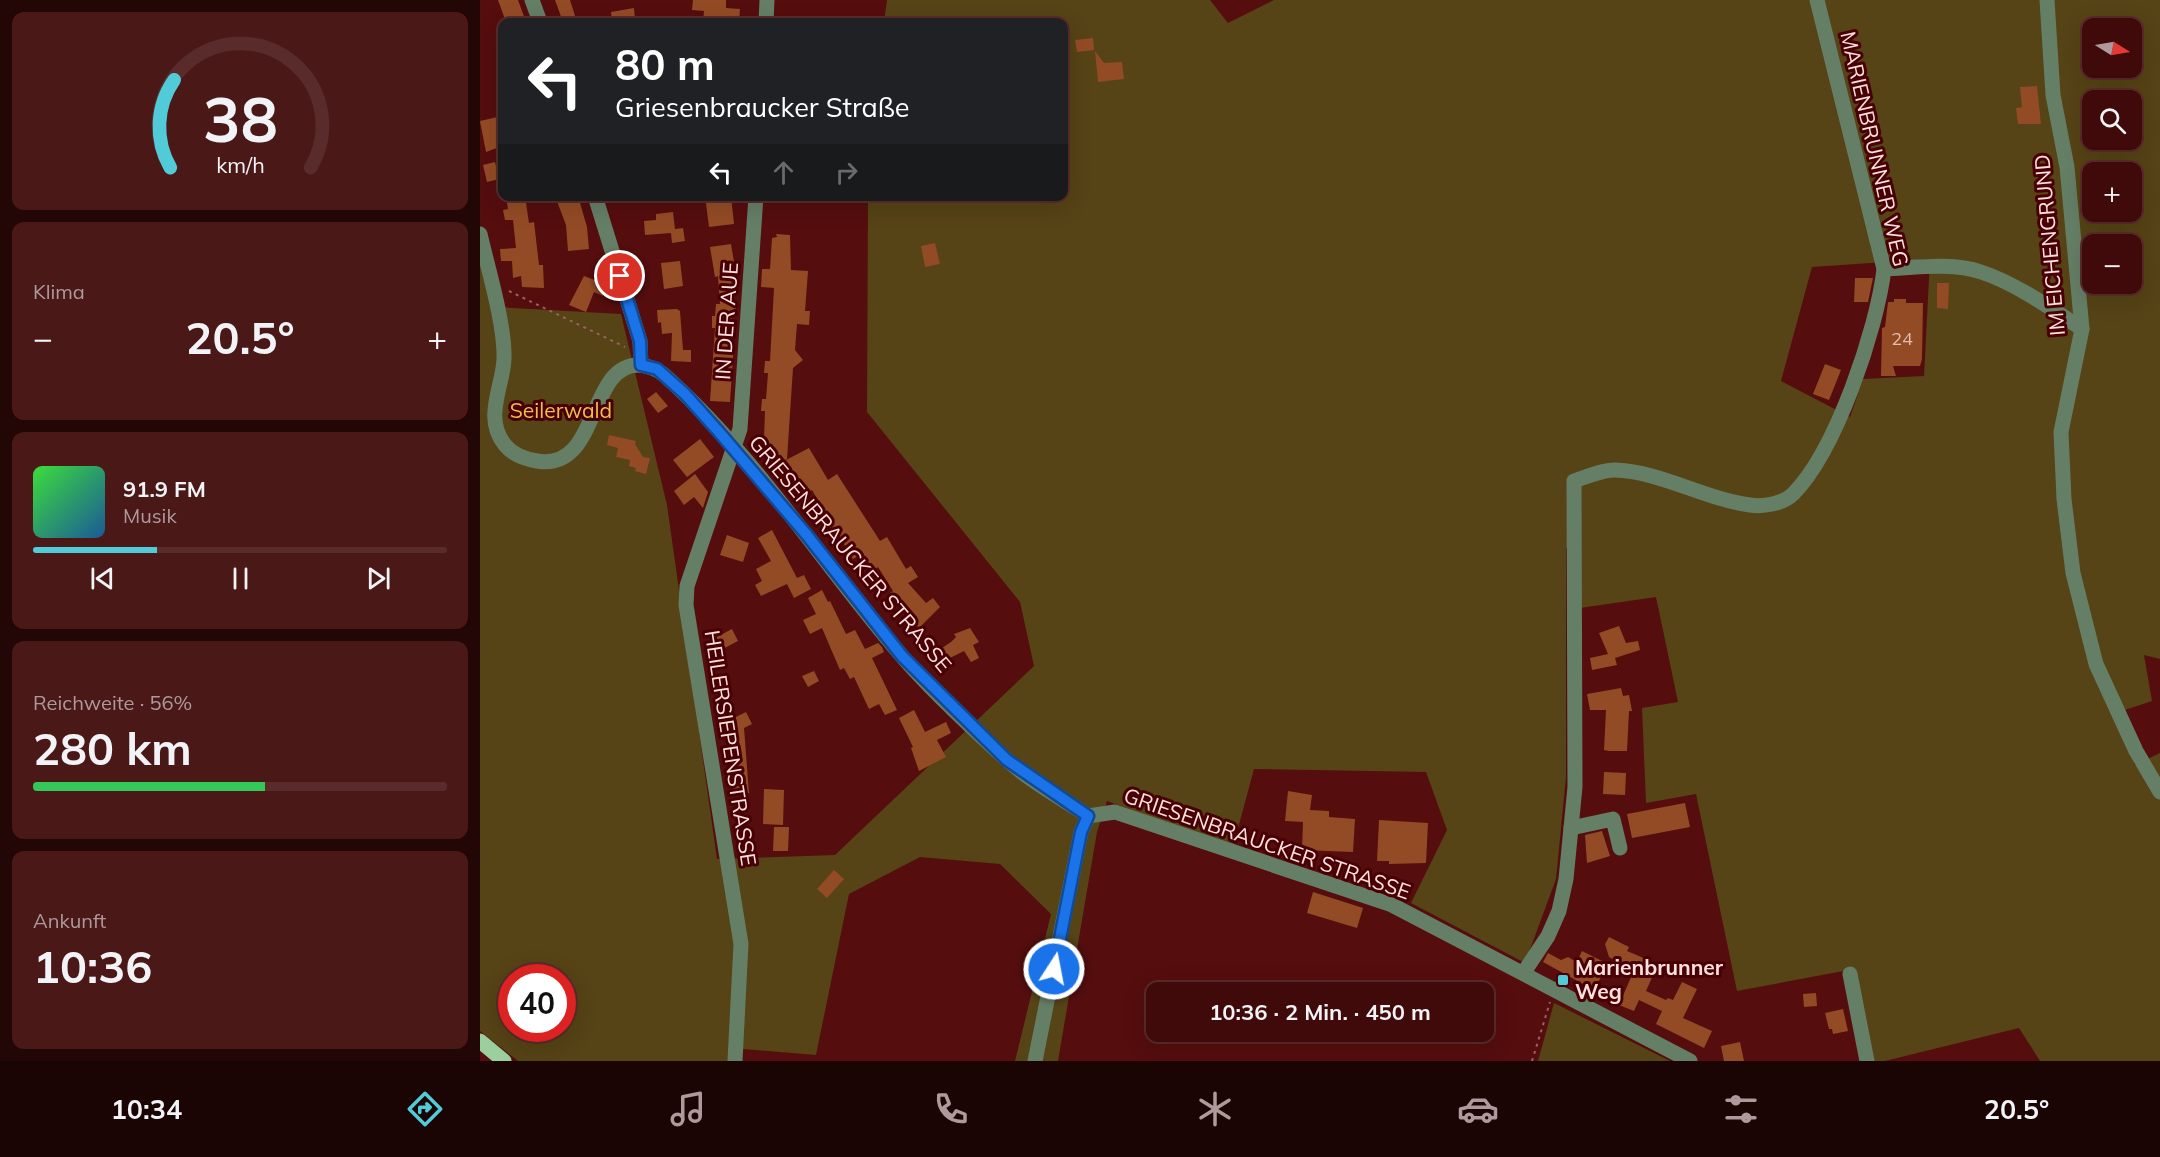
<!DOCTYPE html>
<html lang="de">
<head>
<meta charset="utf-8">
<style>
	body { margin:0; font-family:Mulish,sans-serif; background:#4b1818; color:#f1f3f6; height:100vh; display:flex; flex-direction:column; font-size:22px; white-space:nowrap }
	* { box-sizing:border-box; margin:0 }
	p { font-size:20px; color:#ae9a9c }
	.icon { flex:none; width:33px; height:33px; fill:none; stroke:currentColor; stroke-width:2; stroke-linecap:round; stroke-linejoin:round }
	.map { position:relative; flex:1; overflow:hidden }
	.details { display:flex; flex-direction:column; gap:12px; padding:12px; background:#230606; width:480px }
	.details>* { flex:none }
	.top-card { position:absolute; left:18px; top:18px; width:570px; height:183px; border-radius:12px; box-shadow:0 6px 24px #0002,0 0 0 2px #592b2b; background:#202124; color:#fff; overflow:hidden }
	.needle { width:39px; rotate:101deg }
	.controls { position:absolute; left:1602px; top:18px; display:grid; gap:12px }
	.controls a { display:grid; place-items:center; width:60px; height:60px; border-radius:12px; background:#400a0a; box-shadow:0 6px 24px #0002,0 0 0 2px #592b2b; font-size:30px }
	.speed { position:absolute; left:18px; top:964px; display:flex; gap:12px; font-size:30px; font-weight:700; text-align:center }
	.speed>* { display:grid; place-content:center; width:78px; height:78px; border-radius:50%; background:#400a0a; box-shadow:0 6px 24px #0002,0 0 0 2px #592b2b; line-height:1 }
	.speed .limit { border:9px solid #d22; background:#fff; color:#111 }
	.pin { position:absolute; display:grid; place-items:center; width:51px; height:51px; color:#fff; margin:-26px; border:3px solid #fff; border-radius:50%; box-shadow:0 2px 6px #0007 }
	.me { position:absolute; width:66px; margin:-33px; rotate:11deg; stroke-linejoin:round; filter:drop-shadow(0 0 4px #0008) }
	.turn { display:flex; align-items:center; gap:21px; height:126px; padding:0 18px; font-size:27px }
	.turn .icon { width:78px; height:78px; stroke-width:2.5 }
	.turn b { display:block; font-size:42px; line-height:51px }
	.lanes { display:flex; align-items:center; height:57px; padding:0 18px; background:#0003; justify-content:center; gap:30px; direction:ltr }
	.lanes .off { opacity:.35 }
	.big { font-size:45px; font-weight:700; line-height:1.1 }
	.details .tile { flex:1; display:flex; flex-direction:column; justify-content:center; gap:9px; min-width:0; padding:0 21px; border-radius:12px; background:#4b1818 }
	.details .dial { align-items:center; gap:0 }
	.dial svg { height:156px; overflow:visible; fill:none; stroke:#592b2b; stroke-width:7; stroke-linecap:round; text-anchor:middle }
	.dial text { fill:#f1f3f6; stroke:none }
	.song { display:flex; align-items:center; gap:18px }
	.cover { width:72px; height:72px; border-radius:9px; background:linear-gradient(135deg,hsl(120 70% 55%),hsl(210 70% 35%)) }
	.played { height:6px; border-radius:3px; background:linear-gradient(90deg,#52cbd9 30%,#592b2b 30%) }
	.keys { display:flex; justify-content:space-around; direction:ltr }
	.heat { display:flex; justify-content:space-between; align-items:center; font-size:33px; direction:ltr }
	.charge { height:9px; border-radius:4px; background:linear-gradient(90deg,#34c759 56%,#592b2b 0) }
	.trip { position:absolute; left:666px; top:982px; width:348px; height:60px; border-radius:12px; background:#400a0a; box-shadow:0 6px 24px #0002,0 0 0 2px #592b2b; font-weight:700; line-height:60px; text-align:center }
	.tab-bar { display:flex; height:96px; justify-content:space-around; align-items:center; background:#1a0404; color:#ae9a9c }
	.tab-bar .icon { width:42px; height:42px }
	.tab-bar .on { color:#52cbd9 }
	.tab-bar b { font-size:27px; color:#f1f3f6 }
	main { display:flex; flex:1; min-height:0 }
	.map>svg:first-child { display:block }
	.green { fill:#564316; fill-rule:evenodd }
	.building { fill:#934b25 }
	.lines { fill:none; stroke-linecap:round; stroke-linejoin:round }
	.path { stroke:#996362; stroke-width:2; stroke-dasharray:3 4.5; stroke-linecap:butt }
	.minor { stroke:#657e66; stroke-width:15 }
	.major { stroke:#9bd09e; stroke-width:15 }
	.route-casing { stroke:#114b97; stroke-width:15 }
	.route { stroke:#1a73e8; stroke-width:10 }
	.poi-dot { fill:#52cbd9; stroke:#490004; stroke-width:2 }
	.labels { text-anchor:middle; stroke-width:6; stroke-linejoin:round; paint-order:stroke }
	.number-label { font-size:18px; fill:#e2bcb0 }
	.street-label { font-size:21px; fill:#fde1de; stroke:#490004 }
	.park-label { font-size:21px; fill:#efbf4d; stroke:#490004 }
	.poi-label { font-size:21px; font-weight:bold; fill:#fde1de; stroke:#490004; text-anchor:start }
</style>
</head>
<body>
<main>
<section class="details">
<div class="tile dial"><svg viewBox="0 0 100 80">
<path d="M14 69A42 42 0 1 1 86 69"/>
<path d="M14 69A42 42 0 0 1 16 24" stroke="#52cbd9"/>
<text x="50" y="56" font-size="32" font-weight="700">38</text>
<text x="50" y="72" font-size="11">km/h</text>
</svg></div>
<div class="tile"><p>Klima</p>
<div class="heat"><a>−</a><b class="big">20.5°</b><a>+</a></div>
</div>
<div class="tile">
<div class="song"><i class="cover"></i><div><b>91.9 FM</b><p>Musik</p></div></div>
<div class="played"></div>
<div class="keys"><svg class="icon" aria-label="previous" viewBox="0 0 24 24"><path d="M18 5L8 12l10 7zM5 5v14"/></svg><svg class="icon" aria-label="pause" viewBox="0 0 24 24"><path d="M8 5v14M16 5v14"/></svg><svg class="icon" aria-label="next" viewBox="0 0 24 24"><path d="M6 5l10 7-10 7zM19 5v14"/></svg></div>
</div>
<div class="tile"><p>Reichweite · 56%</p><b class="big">280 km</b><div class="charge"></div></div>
<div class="tile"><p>Ankunft</p><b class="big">10:36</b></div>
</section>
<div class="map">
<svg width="1680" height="1061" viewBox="0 0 1680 1061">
	<rect width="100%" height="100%" fill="#550d0e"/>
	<g class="green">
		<path d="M 407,0 L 730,0 L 748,23 L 794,0 L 1680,0 L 1680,659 L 1664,655 L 1672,701 L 1633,714 L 1655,765 L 1680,753 L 1680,1061 L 1560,1061 L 1539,1028 L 1405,1061 L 1392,1061 L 1374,969 L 1257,991 L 1216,794 L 1166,803 L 1162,708 L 1198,702 L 1176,597 L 1100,608 L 1098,545 L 1086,548 L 1086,777 L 1076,879 L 1045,963 L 931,903 L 967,830 L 946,772 L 774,769 L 753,847 L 627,801 L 617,832 L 578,1061 L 535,1061 L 571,914 L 520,864 L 440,857 L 369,894 L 336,1055 L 250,1048 L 249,1061 L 38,1061 L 0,1031 L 0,255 L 15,307 L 141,314 L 187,505 L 237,859 L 355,855 L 554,666 L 540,602 L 387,412 L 388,197 L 584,196 L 584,22 L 404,22 ZM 1612,28 L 1652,28 L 1652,68 L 1612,68 ZM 1612,100 L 1652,100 L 1652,140 L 1612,140 ZM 1612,172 L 1652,172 L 1652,212 L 1612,212 ZM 1612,244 L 1652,244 L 1652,284 L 1612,284 ZM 1450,259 L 1444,376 L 1383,379 L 1370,417 L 1301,381 L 1332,267 ZM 32,978 L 82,978 L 82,1029 L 32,1029 Z"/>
		<polygon points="1074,1003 1190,1061 1058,1061"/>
	</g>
	<g class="building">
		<polygon points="18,0 38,0 46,22 26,22"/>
		<polygon points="75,0 90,0 97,22 83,22"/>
		<polygon points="213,0 246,0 246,8 260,9 259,22 223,22 224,11 212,10"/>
		<polygon points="154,8 155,19 150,19 150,22 132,22 131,12"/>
		<polygon points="613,38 614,50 597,52 595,40"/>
		<polygon points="615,51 624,63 642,62 644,79 618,82"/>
		<polygon points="1557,86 1561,124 1538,124 1536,108 1542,107 1540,87"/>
		<polygon points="22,116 22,146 6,152 0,121"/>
		<polygon points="15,162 19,179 7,182 3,165"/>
		<polygon points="26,196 45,196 49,223 54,222 59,265 63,265 64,288 42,287 41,276 33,278 32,261 21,261 20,249 36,248 33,220 25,220 23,210 28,209"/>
		<polygon points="75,196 98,196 107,227 109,249 88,251 86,225"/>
		<polygon points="225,196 251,196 254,224 229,227"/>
		<polygon points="193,212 195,229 203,228 205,241 192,243 191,233 165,235 164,221 176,220 176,214"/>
		<polygon points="296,234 310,235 311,270 328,271 325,311 330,311 329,325 317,324 315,350 323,360 313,368 307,459 296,466 279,437 284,438 285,411 281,411 282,399 286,399 288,373 284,373 285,361 290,361 294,288 281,287 282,269 290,269 292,238 297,237"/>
		<polygon points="455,243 460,264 445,267 441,246"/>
		<polygon points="251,244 256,274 251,275 253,305 256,305 256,317 252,317 251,341 254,341 250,402 230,401 235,328 232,328 232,316 235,316 236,304 240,304 238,276 235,277 230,247"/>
		<polygon points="200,261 203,286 184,289 181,263"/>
		<polygon points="104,276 128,285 123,296 114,292 106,312 89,305"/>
		<polygon points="1375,278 1393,278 1388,302 1374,302"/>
		<polygon points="1457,283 1469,283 1468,309 1457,308"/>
		<polygon points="1414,299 1426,299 1426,303 1443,303 1442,359 1440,366 1413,366 1416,376 1401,376 1402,328 1405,327 1408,302 1414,302"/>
		<polygon points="197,309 200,311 203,350 211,350 211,362 191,361 192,333 182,334 181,322 178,323 177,310"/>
		<polygon points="1345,364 1361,370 1349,400 1333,394"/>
		<polygon points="176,392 188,406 178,413 167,399"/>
		<polygon points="129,435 156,441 155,444 163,457 170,458 166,474 155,471 156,468 149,466 150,460 136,457 138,448 127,445"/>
		<polygon points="220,439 234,457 207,477 193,460"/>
		<polygon points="329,448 348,480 357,474 400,541 407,537 426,569 431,566 438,577 428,583 446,603 453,598 460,607 439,628 410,593 413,591 398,567 393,570 383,553 373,559 357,532 353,534 343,518 347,515 332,490 322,497 316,486 321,483 306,460"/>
		<polygon points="215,474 228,492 223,508 214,497 204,505 194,491"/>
		<polygon points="292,530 317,578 324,575 331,589 314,598 307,584 281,596 275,585 282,581 276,569 291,561 278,538"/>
		<polygon points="247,535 269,543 263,562 240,555"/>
		<polygon points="342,590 348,602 350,601 366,634 375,630 385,649 398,643 402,647 404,652 392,658 417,710 405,715 399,704 389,709 374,677 370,679 364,668 360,670 342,628 330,634 323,620 336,614 328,598"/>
		<polygon points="1139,626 1146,643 1158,641 1160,650 1135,658 1137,665 1112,670 1110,658 1128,654 1119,633"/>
		<polygon points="490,628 499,642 493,645 499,658 491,662 484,651 468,659 462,648 471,642 476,637 474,634"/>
		<polygon points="252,629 258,641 239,651 233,639"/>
		<polygon points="334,671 339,681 328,687 322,676"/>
		<polygon points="1141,688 1143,696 1149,695 1152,711 1149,711 1147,751 1129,751 1124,750 1126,710 1110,710 1107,694"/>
		<polygon points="434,710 445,732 466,722 471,733 457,740 466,757 439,771 431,748 433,747 419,718"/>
		<polygon points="266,712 272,724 264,728 269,793 251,794 250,783 257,782 255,756 247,757 246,745 260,744 248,721"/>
		<polygon points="1124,772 1146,773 1145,795 1123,794"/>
		<polygon points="284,789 304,790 303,825 283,824"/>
		<polygon points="808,791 832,795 830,810 849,811 849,817 875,819 873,852 822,850 823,822 805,821"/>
		<polygon points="1205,803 1210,827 1152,838 1147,814"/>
		<polygon points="899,820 948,823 946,863 909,864 909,861 897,861"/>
		<polygon points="294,827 309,827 308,851 293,851"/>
		<polygon points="1122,831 1130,856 1107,863 1105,835"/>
		<polygon points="354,870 364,879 347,898 337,889"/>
		<polygon points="833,892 883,908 877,928 827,913"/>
		<polygon points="1129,937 1149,947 1147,951 1178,964 1166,991 1186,1000 1188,998 1193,1000 1202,982 1217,989 1203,1018 1232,1031 1224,1048 1176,1024 1182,1011 1159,1000 1154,1011 1139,1005 1152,975 1149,974 1151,969 1129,957 1125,944"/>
		<polygon points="1102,951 1128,964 1114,990 1063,962 1068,953 1081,960 1088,957 1097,962"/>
		<polygon points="1336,993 1337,1006 1324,1007 1323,994"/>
		<polygon points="1363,1009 1368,1031 1353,1034 1352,1029 1349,1029 1345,1013"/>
		<polygon points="1260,1042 1264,1061 1244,1061 1241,1046"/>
	</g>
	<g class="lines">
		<g class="path">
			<polyline points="29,291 145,347"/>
			<polyline points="1052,1061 1070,1002"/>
		</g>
		<g class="minor">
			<polyline points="52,0 60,22"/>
			<polyline points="1567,0 1573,95 1587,167 1602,329 1581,432 1584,499 1593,573 1616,664 1656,751 1680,792"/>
			<polyline points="286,22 287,0"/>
			<polyline points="115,196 160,341 161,365"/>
			<path d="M 0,234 C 8,269 25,324 24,359 C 23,387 3,418 25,445 C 33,455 45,459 57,461 C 120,472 107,364 159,365 C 167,366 176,368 183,374 C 275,455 341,562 421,655 C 450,689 493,729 526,759 C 550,781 581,798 608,816 L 635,812 L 912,905 L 1210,1061"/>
			<path d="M 1404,269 C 1434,268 1471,262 1501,272 C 1535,283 1572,309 1602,329"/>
			<polyline points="1091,828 1133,819 1140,848"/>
			<path d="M 1044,972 L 1068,936 L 1079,911 L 1086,879 L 1095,787 L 1094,481 C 1106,477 1122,470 1134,470 C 1180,471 1224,499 1270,505 C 1283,507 1303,504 1313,494 C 1356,451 1397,329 1404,269 L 1337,0"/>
			<polyline points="1370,974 1387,1061"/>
			<polyline points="255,1061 261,944 206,605 207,586 260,429 276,196"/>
			<polyline points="555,1061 601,832 608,816"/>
		</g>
		<polyline class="major" points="0,1041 24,1061"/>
	</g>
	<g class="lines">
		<defs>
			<polyline id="route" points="140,276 160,341 161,365 177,369 205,394 239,432 326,534 422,656 527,760 608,816 601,832 574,969"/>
		</defs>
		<use href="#route" class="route-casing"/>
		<use href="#route" class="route"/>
	</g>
	<rect class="poi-dot" x="1077" y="974" width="12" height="12" rx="3"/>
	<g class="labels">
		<g class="number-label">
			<text x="1422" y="345">24</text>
		</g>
		<g class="street-label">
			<text transform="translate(1394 149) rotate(77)" y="7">MARIENBRUNNER WEG</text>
			<text transform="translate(1570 245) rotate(-95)" y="7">IM EICHENGRUND</text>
			<text transform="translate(247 321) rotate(-86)" y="7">IN DER AUE</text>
			<text transform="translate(370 554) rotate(50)" y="7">GRIESENBRAUCKER STRASSE</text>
			<text transform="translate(250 748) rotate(81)" y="7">HEILERSIEPENSTRASSE</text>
			<text transform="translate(787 844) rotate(19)" y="7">GRIESENBRAUCKER STRASSE</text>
		</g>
		<g class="park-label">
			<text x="81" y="418">Seilerwald</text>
		</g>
		<g class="poi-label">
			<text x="1095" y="975">Marienbrunner<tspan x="1095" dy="24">Weg</tspan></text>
		</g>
	</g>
</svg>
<div class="controls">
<a><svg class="needle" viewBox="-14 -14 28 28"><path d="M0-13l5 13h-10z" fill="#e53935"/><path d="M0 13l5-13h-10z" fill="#ae9a9c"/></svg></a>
<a><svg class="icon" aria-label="search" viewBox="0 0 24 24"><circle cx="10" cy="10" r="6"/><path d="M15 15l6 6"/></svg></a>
<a>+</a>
<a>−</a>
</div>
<div class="speed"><div class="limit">40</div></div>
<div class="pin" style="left:140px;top:276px;background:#d93025"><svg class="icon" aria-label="arrive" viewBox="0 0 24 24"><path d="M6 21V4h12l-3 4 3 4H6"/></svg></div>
<svg class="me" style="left:574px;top:969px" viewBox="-20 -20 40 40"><circle r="17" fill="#1a73e8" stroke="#fff" stroke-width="3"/><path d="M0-11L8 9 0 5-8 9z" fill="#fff"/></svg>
<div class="trip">10:36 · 2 Min. · 450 m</div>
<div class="top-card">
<div class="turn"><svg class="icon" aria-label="left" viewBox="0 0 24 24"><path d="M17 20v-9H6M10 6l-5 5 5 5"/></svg><div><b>80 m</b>Griesenbraucker Straße</div></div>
<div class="lanes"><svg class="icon" aria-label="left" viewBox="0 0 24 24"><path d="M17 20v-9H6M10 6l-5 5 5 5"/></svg><svg class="icon off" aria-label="ahead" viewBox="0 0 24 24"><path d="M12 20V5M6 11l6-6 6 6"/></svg><svg class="icon off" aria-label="right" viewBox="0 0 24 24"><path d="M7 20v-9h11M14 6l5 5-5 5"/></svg></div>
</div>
</div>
</main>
<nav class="tab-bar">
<b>10:34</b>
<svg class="icon on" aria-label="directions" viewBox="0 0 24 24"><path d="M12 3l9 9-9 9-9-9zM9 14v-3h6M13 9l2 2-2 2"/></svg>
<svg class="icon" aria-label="music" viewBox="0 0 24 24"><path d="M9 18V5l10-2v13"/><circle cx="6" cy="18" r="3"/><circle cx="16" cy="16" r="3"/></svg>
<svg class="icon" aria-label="phone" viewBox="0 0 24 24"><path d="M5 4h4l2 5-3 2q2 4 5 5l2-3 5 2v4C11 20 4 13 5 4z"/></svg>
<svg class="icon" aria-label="climate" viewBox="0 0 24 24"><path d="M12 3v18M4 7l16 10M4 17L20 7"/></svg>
<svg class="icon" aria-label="car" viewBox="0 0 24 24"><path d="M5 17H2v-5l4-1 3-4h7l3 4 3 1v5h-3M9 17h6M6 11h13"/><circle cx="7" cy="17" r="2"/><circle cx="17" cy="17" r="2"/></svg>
<svg class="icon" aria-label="filters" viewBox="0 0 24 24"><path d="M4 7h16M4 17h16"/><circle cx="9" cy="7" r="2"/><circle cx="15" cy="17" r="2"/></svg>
<b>20.5°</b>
</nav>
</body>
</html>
